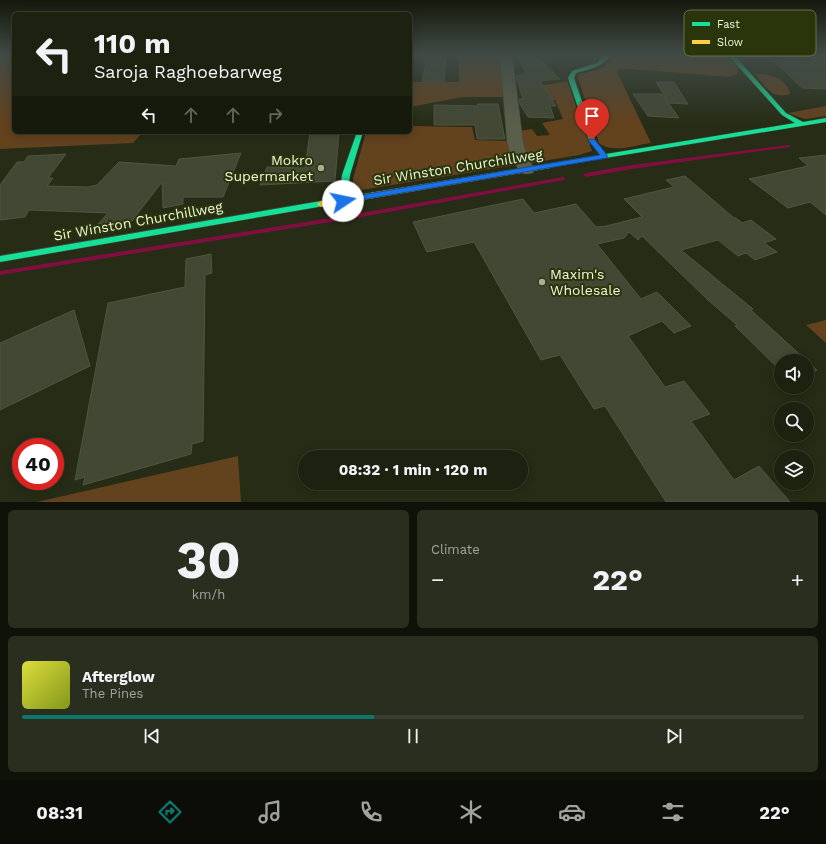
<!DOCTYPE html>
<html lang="en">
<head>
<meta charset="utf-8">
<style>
	body { margin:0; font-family:"Work Sans",sans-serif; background:#292e1e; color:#f1f3f6; height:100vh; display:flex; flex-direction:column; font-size:15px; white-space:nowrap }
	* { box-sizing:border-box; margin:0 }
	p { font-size:13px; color:#a0a39f }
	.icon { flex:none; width:22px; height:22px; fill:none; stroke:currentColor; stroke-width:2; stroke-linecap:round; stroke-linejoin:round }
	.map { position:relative; height:502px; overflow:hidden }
	.side { display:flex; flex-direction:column; gap:8px; padding:8px; background:#0f1209; flex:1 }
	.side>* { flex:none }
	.banner { position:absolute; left:12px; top:12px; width:400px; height:122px; border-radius:6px; box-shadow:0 2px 10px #0003,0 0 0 1px #3a3e30; background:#1c2110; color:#f1f3f6; overflow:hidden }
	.controls { position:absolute; left:774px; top:354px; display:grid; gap:8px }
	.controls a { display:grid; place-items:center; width:40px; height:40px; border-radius:50%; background:#1c2110; box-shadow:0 2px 10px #0003,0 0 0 1px #3a3e30; font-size:20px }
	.speed { position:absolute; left:12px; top:438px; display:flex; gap:8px; font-size:20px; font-weight:700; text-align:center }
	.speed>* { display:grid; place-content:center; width:52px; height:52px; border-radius:50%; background:#1c2110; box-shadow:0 2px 10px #0003,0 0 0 1px #3a3e30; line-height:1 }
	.speed .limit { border:6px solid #d22; background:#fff; color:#111 }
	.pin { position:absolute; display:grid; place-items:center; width:34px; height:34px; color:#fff; margin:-41px -17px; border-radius:50% 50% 50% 0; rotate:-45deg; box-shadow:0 0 4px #0007 }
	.pin .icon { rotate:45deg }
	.me { position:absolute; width:44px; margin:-22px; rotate:79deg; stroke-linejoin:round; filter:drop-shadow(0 0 3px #0008) }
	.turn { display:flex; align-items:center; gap:14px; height:84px; padding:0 16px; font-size:18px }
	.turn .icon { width:52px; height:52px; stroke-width:2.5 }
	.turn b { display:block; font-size:28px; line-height:34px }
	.lanes { display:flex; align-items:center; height:38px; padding:0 16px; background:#0003; justify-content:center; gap:20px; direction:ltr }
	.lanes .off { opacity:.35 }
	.big { font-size:30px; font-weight:700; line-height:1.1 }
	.side .widget { flex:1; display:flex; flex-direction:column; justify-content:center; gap:6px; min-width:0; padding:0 14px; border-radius:6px; background:#292e1e }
	.side .dial { align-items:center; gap:0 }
	.dial b { font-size:52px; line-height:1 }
	.song { display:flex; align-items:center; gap:12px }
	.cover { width:48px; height:48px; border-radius:6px; background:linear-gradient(135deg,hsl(60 70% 55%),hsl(70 70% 35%)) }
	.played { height:4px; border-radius:2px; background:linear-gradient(90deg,#0f766e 45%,#3a3e30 45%) }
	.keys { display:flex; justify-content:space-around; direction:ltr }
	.heat { display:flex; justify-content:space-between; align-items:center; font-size:22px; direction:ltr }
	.side .tiles { flex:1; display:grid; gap:8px; grid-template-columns:1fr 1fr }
	.widget:last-child { grid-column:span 2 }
	.trip { position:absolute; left:298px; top:450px; width:230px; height:40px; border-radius:20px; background:#1c2110; box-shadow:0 2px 10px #0003,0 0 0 1px #3a3e30; font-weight:700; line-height:40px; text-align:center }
	.menu { display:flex; height:64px; justify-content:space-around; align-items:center; background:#0b0d06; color:#a0a39f }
	.menu .icon { width:28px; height:28px }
	.menu .active { color:#0f766e }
	.menu b { font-size:18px; color:#f1f3f6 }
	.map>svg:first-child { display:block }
	.green { fill:#63421e }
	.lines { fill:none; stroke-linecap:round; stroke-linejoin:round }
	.stream { fill:#7f0f40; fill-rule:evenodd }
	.building { fill:#434834; stroke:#4f5540 }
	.street-casing { stroke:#404634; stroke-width:1 }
	.fast-casing { stroke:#404634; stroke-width:1 }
	.slow-casing { stroke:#404634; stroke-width:1 }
	.street { fill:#5a5f4c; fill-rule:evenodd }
	.fast { fill:#16e098; fill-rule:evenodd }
	.slow { fill:#ffcf43; fill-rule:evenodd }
	.route { fill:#1a73e8; stroke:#114b97 }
	.poi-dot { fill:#a7b095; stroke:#2b350c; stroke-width:1.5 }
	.labels { text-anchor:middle; stroke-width:4; stroke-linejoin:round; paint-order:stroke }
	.poi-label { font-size:14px; fill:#edf7da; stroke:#2b350c; text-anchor:end }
	.street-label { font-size:14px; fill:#edf7da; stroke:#2b350c }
	.key { fill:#2b350c; stroke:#656f4a; stroke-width:1 }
	.key-label { font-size:11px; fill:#edf7da }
</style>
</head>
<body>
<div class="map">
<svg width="826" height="502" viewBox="0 0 826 502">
	<rect width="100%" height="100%" fill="#262c15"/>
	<g class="green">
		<polygon points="0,54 14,54 14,132 143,132 133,143 0,149"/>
		<polygon points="461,54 504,54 507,97 462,97 410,107 410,82 459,82 459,57"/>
		<path d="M 615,54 L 726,54 L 738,68 L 737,74 L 728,77 L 620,68 L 617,72 L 651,143 C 635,145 613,154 599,143 L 577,75 C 589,71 612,69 615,54 Z"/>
		<polygon points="806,54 826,54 826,72"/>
		<path d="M 755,74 C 769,73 787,78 790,94 C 772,100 765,86 755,74 Z"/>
		<polygon points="567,81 592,151 579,155 531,163 526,161 519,131 532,129 537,136 550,135 542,123 563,119 555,100 545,100 533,87"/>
		<polygon points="826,106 826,116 805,119 788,113"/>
		<polygon points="410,126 472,127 475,140 512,141 516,163 510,166 361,190 354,189 353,179 366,132 410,132"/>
		<polygon points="826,320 826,343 806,325"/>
		<polygon points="238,456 241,502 37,502"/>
	</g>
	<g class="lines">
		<g class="stream">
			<polygon points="788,145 790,145 790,147 632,169 586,177 583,175 586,173 632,165"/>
			<polygon points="563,177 565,178 565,180 356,218 0,275 0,271 356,214"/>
		</g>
	</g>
	<g class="building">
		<polygon points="427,58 446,58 444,82 422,81"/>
		<polygon points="519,58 539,58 560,79 540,81 556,106 550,106 554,118 528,117 520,104 519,99 523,99 516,76 526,74"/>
		<polygon points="773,60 813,62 826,73 826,89 802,88"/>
		<polygon points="656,82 674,82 688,104 669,103"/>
		<polygon points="633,94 662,94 679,118 648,116"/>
		<polygon points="477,104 498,104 505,139 477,139 475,125 434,125 434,105 478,106"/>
		<polygon points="310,132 339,132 335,181 260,185 267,167 305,168"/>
		<polygon points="241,153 223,197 183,197 183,204 163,208 162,182 132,221 98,224 108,213 29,210 25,217 0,220 0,185 17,162 24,162 28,156 66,154 48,178 53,178 47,186 88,187 97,185 119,162 176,166 179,159"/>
		<polygon points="826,155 826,215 810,202 788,208 749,179 808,166 799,158"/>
		<polygon points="685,176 734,218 736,218 742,223 751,220 776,239 764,243 777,252 755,260 746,253 738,256 718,240 681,250 753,309 751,310 817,370 807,375 807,361 781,361 781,371 735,326 737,325 709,301 642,236 638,240 629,232 624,238 597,244 641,299 657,292 691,326 674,333 662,321 628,336 665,387 684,381 710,414 691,421 734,480 759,466 790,502 666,502 605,406 594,409 560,355 541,360 474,242 427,252 413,222 523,199 534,213 576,204 596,227 606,226 642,217 624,199 674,187 666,180"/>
		<polygon points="211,254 212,273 205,275 203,441 192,444 191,454 83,485 85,477 75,480 108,303 185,287 186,259"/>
		<polygon points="74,310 90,366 0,410 0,343"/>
	</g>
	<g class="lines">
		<defs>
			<polygon id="street" points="500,54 512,54 523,142 528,159 535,169 533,173 527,174 521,173 512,159 507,142"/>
			<g id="fast">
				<path d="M 605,54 L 611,54 C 604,67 589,69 576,73 L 574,78 L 595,140 L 606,154 L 795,123 L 782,115 L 727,54 L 733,54 L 786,113 L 803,122 L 826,118 L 826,122 L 544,168 L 544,164 L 547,164 L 600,155 L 589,140 L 568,78 L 572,71 L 597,63 Z"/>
				<polygon points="357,132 363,132 350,175 347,201 343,204 339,201 342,175"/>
				<polygon points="321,201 325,204 324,206 0,262 0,256"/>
			</g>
			<polygon id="slow" points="547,164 550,164 550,168 321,207 317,204 321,201"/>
		</defs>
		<use href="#street" class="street-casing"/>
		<use href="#fast" class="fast-casing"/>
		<use href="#slow" class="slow-casing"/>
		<use href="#street" class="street"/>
		<use href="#fast" class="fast"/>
		<use href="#slow" class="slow"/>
	</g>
	<linearGradient id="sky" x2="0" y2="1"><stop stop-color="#15180c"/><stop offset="0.44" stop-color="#414b46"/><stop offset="1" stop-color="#414b46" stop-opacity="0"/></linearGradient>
	<rect width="826" height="124" fill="url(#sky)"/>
	<polygon class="route" points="589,139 594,139 607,155 607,158 343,203 339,201 343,198 600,155 588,140"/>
	<g class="poi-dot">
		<circle cx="321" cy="168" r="4"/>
		<circle cx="542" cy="282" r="4"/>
	</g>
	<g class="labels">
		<g class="poi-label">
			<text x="313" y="165">Mokro<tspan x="313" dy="16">Supermarket</tspan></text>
			<text x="550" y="279" text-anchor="start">Maxim's<tspan x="550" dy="16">Wholesale</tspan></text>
		</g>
		<g class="street-label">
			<text transform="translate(458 167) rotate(-9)" y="5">Sir Winston Churchillweg</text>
			<text transform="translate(138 221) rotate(-10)" y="5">Sir Winston Churchillweg</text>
		</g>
	</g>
	<rect x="684" y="10" width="132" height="46" rx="6" class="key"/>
	<rect x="692" y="22" width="18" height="4" fill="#16e098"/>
	<rect x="692" y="40" width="18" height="4" fill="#ffcf43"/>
	<g class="key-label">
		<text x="717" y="28">Fast</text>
		<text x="717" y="46">Slow</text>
	</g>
</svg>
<div class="controls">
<a><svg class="icon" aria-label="sound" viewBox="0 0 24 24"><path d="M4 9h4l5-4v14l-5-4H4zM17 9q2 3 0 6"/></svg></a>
<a><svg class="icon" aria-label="search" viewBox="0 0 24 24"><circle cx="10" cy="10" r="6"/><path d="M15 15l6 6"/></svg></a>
<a><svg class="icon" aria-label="layers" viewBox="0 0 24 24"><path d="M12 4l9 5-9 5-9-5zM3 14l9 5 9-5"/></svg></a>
</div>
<div class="speed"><div class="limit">40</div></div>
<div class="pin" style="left:592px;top:140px;background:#d93025"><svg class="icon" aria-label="arrive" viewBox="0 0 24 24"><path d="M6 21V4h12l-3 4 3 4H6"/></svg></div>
<svg class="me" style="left:343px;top:201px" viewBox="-20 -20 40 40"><circle r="19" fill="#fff"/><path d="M0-13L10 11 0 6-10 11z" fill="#1a73e8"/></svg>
<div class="trip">08:32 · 1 min · 120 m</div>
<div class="banner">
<div class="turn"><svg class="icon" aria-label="left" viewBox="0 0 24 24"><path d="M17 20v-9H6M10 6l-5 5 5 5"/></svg><div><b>110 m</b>Saroja Raghoebarweg</div></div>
<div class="lanes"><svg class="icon" aria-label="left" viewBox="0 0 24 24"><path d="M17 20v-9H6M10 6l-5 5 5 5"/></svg><svg class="icon off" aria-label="ahead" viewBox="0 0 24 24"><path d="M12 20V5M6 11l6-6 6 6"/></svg><svg class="icon off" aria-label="ahead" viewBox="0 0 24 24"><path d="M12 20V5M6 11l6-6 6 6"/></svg><svg class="icon off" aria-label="right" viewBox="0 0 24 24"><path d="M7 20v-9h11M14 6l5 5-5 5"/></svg></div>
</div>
</div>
<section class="side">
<div class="tiles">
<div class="widget dial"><b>30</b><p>km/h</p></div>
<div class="widget"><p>Climate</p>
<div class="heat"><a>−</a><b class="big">22°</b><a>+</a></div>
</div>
<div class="widget">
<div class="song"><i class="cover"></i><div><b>Afterglow</b><p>The Pines</p></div></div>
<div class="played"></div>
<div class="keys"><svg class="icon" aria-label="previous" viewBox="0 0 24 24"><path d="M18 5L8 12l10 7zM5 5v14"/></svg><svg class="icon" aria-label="pause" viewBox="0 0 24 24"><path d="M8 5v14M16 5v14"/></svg><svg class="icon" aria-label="next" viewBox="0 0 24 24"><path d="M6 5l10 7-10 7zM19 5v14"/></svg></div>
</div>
</div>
</section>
<nav class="menu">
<b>08:31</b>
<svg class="icon active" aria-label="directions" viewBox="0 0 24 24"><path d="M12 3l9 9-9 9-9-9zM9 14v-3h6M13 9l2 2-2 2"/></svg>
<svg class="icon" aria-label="music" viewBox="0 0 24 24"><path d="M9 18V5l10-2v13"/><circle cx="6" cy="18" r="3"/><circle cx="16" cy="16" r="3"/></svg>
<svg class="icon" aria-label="phone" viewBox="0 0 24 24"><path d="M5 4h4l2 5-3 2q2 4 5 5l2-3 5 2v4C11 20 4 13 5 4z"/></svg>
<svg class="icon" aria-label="climate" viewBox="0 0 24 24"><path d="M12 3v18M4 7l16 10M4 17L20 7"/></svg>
<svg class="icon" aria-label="car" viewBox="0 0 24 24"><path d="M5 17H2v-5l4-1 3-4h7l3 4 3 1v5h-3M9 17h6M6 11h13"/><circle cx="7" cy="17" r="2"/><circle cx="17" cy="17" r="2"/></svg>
<svg class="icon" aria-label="filters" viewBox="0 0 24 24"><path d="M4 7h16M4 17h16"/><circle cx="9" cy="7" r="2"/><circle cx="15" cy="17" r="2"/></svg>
<b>22°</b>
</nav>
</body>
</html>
